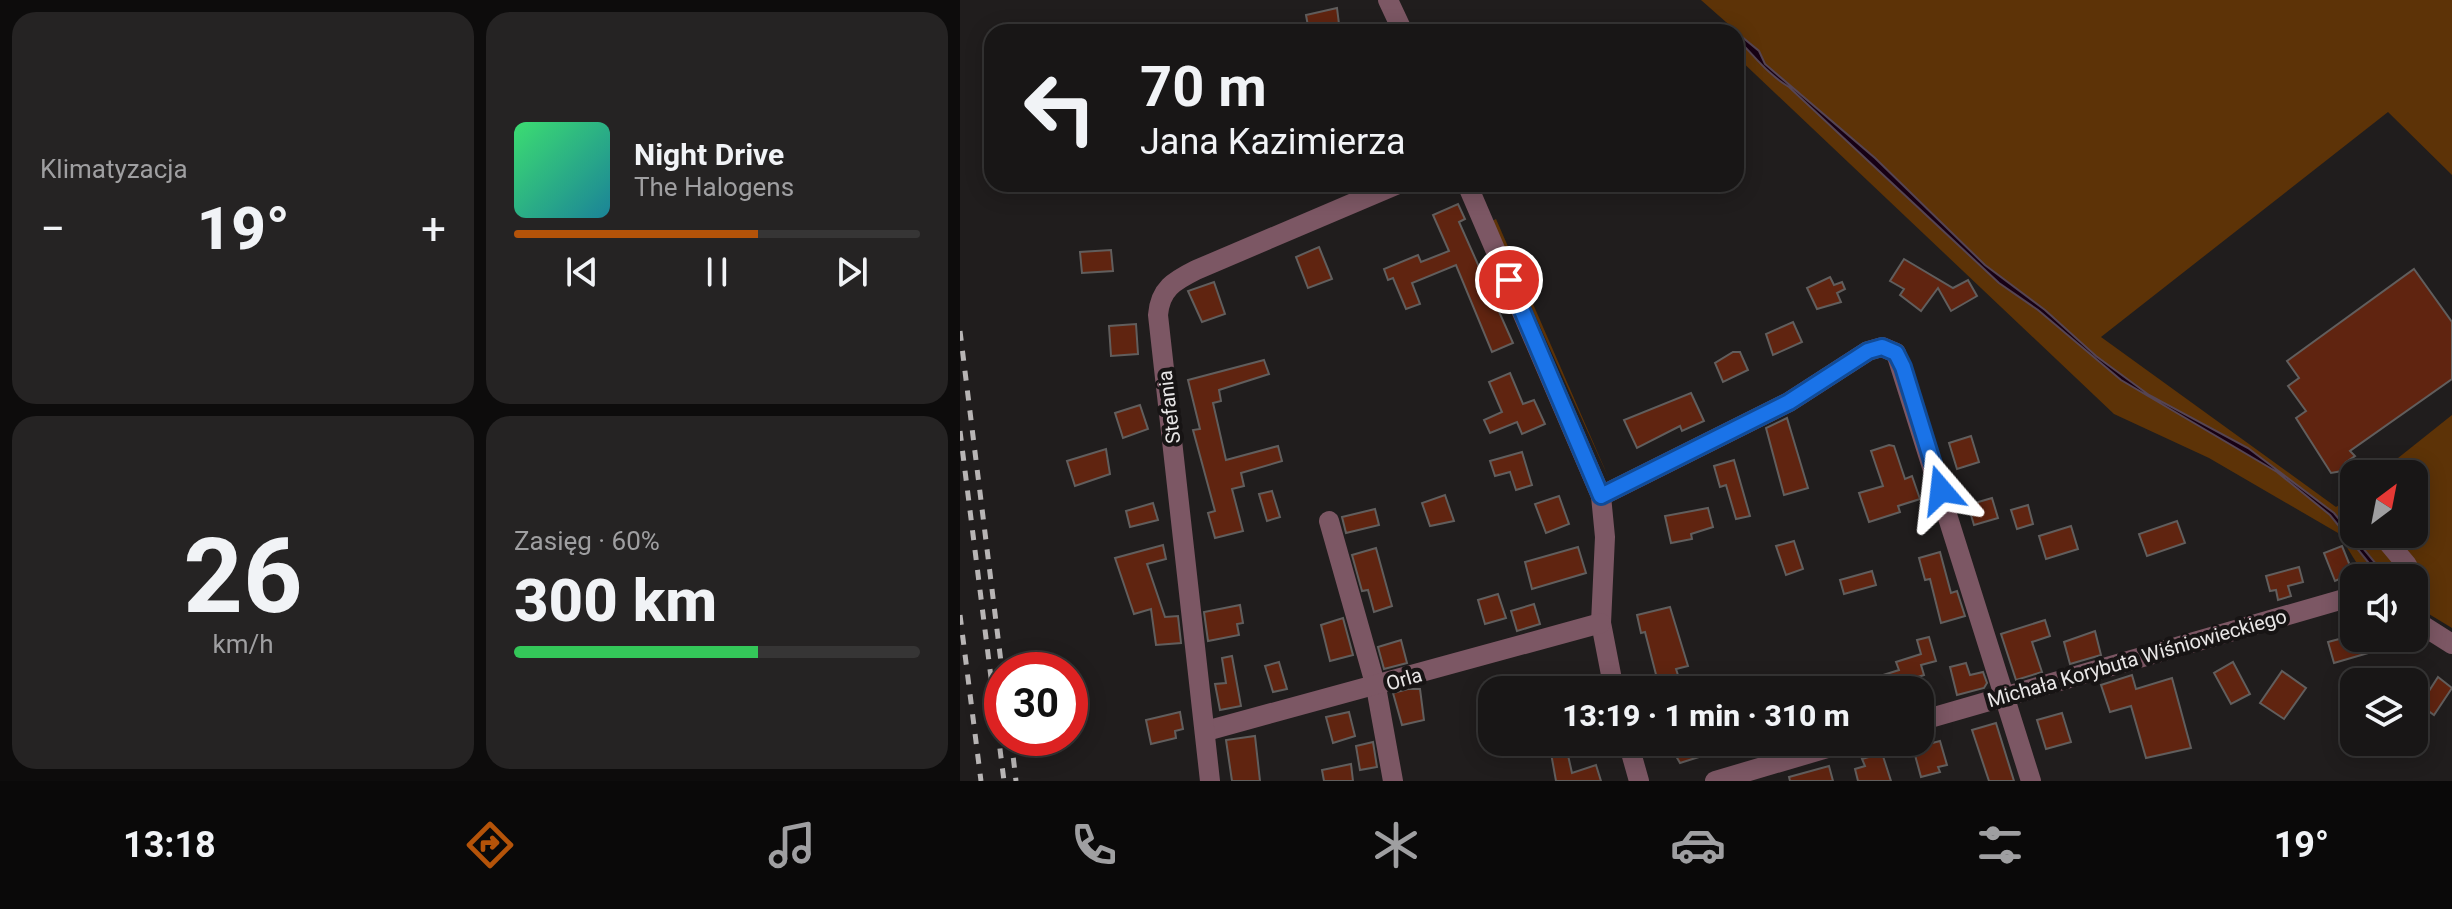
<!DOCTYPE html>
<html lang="pl">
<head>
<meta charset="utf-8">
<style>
	body { margin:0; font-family:Roboto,sans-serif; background:#252323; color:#f1f3f6; height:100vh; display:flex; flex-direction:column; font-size:30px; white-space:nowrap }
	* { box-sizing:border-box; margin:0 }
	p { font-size:26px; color:#9f9fa1 }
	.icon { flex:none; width:44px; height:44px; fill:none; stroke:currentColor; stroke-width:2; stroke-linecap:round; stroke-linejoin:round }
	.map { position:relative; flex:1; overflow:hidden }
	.drawer { display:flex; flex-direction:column; gap:12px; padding:12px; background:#0d0c0c; width:960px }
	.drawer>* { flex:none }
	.top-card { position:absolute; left:24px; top:24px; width:760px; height:168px; border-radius:24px; box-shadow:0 4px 20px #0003,0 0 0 2px #363535; background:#181616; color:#f1f3f6; overflow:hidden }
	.needle { width:52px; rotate:32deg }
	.fabs { position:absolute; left:1380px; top:460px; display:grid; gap:16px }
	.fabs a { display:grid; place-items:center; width:88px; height:88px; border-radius:16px; background:#181616; box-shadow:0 4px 20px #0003,0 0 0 2px #363535; font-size:40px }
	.speed { position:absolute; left:24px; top:652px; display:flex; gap:16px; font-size:40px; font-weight:700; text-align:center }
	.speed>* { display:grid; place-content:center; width:104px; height:104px; border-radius:50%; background:#181616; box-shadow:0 4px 20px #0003,0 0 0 2px #363535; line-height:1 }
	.speed .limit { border:12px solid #d22; background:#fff; color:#111 }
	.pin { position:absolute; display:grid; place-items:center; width:68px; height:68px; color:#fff; margin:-34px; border:4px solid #fff; border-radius:50%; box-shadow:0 2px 8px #0007 }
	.me { position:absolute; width:88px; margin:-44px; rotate:343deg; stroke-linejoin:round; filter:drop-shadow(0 0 6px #0008) }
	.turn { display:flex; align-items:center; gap:28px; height:168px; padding:0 24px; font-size:36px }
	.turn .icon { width:104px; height:104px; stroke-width:2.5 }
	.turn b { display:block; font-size:56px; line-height:68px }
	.big { font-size:60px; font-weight:800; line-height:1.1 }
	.drawer .tile { flex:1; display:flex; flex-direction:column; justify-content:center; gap:12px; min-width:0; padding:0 28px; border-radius:24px; background:#252323 }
	.drawer .dial { align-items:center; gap:0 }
	.dial b { font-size:104px; line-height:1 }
	.song { display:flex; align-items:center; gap:24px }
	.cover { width:96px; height:96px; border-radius:12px; background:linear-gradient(135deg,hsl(140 70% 55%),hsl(190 70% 35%)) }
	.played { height:8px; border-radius:4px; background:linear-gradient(90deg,#b45309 60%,#363535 60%) }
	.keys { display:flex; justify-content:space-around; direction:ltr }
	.heat { display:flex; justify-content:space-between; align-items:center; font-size:44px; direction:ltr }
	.charge { height:12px; border-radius:6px; background:linear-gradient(90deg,#34c759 60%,#363535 0) }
	.drawer .tiles { flex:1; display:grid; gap:12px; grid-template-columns:repeat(2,1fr) }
	.trip { position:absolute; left:518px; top:676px; width:456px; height:80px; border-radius:24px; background:#181616; box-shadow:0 4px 20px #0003,0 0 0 2px #363535; font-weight:800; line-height:80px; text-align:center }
	.dock { display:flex; height:128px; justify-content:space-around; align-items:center; background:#0a0909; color:#9f9fa1 }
	.dock .icon { width:56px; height:56px }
	.dock .selected { color:#b45309 }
	.dock b { font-size:36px; color:#f1f3f6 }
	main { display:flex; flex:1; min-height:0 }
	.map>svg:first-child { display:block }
	.green { fill:#5d3307 }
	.water { fill:#170014; stroke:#564553; stroke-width:2 }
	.building { fill:#602410; stroke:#615e5d; stroke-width:2 }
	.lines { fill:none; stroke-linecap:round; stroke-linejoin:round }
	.minor { stroke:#7c5764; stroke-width:20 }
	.rail { stroke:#b8b5b5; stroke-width:5; stroke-dasharray:10 10; stroke-linecap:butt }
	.route-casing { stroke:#114b97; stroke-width:20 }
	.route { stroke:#1a73e8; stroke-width:14 }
	.labels { text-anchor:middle; stroke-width:8; stroke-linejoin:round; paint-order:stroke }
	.street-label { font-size:20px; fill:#e8e6e6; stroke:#171414 }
</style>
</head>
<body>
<main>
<section class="drawer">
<div class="tiles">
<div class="tile"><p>Klimatyzacja</p>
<div class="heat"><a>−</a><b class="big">19°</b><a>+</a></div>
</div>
<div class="tile">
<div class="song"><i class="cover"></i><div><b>Night Drive</b><p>The Halogens</p></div></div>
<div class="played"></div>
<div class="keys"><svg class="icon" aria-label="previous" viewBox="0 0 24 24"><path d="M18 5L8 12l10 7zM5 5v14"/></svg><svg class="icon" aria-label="pause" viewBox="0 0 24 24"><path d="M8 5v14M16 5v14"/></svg><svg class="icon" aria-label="next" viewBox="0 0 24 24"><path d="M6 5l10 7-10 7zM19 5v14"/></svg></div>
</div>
<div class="tile dial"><b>26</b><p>km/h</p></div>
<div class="tile"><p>Zasięg · 60%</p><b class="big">300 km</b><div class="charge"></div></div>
</div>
</section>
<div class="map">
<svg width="1492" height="781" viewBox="0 0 1492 781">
	<rect width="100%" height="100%" fill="#201d1d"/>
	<g class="green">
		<polygon points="741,0 1492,0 1492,175 1428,112 1141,337 1376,507 1382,503 1394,517 1394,534 1409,534 1435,564 1426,576 1374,513 1288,448 1189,395 1136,356 1085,310 1025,265 915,158 805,64 792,45"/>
		<path d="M 776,38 C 795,56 806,73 829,87 L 1039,283 L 1078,310 L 1161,380 L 1317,472 L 1370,515 L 1421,578 L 1406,578 L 1378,533 L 1249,458 L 1154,414 L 776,56 Z"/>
		<polygon points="536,219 650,481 532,221"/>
		<polygon points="1492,415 1492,628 1454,605 1454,578 1443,578 1429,534 1454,534 1454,474 1418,474"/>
	</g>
	<path class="water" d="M 776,32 L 799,51 L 805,64 L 915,158 L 1025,265 L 1085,310 L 1136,356 L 1189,395 L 1288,448 L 1374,513 L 1426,576 L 1421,578 L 1370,515 L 1317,472 L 1161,380 L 1078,310 L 1039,283 L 829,87 C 806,73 795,56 776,38 Z"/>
	<g class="building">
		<polygon points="377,8 380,32 349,32 346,15"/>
		<polygon points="498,204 505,219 499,222 553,343 532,352 496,265 452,283 460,304 446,309 433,278 428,280 424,269 458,255 461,262 489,251 473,215"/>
		<polygon points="359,247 372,279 348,288 336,257"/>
		<polygon points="151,250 153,271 122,273 120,252"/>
		<polygon points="944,259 993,288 1008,280 1017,296 991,311 978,288 961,311 940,295 944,289 930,281"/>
		<polygon points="1454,269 1492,322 1492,379 1390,451 1395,456 1385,463 1382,471 1371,473 1336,418 1346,411 1328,386 1339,378 1327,361"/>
		<polygon points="870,277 874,285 882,282 885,289 877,293 881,302 857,309 847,288"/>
		<polygon points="254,282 265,314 242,322 228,291"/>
		<polygon points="833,322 842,342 813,355 806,334"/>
		<polygon points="176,324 178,354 151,356 149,326"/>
		<polygon points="773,352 780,352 788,370 763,382 755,363"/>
		<polygon points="304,360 309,374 259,390 261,401 253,403 266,460 318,446 322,461 281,473 284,486 272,489 283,531 255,538 248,513 255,511 233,430 240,429 228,380"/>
		<polygon points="550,373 563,404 574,400 585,424 562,434 557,422 530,433 524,420 542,412 529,382"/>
		<polygon points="731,393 744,421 722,431 720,426 677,448 664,420"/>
		<polygon points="180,405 188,429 163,438 155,413"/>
		<polygon points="827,418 848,488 824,495 806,428"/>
		<polygon points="1011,436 1019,462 997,469 989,443"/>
		<polygon points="929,445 934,446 945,479 952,476 960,499 938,506 940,512 909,522 899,493 923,486 911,451"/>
		<polygon points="146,449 150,474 115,486 107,461"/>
		<polygon points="562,452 572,485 556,490 550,472 535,476 530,461"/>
		<polygon points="774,460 790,516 776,519 766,485 760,487 754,466"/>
		<polygon points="312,491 320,517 307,521 299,494"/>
		<polygon points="485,495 494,521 470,526 462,503"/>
		<polygon points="599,496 609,524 586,533 575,504"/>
		<polygon points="1032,498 1038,518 1014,525 1008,505"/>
		<polygon points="193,503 198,520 170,527 166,511"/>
		<polygon points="1068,505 1073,524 1057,529 1051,510"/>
		<polygon points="748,508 753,527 731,534 732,539 711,543 705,516"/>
		<polygon points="415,509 419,525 386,533 382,517"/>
		<polygon points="1217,521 1225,543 1187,556 1179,534"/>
		<polygon points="1111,526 1118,549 1086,559 1079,536"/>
		<polygon points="834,541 843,569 826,575 816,546"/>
		<polygon points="203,545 206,559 187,564 205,617 218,616 221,643 196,645 191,609 174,614 155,558"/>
		<polygon points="1382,546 1393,573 1375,581 1364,553"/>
		<polygon points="618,547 626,573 572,589 565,562"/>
		<polygon points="416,548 432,606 414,612 408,590 402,591 392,555"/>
		<polygon points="980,552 991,593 997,591 1005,616 981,623 970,579 965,580 959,558"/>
		<polygon points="1339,567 1343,582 1328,586 1331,596 1318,600 1316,590 1310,591 1306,576"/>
		<polygon points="912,571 916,585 884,594 880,580"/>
		<polygon points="538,594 546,618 525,624 518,600"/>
		<polygon points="574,604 580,624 557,631 551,611"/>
		<polygon points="280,605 283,623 277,624 279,635 248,641 244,612"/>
		<polygon points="710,607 728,666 716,669 723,690 700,690 685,632 681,633 677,615"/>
		<polygon points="383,618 393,655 370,661 361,625"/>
		<polygon points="1085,620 1090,636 1072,642 1082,672 1056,680 1041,634"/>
		<polygon points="1135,631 1141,655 1110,664 1104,642"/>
		<polygon points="1394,635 1394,638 1411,638 1415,651 1374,663 1368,642"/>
		<polygon points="969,637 976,661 961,665 964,675 948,680 951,690 900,690 921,681 920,676 939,670 936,662 961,654 957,640"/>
		<polygon points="441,640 447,663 424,669 418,647"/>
		<polygon points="272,656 281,706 260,710 255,684 266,683 262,658"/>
		<polygon points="319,662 327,689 313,692 305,666"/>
		<polygon points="1273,662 1290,694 1271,704 1254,673"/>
		<polygon points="1006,663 1010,675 1023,672 1027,683 1024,688 997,695 990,667"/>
		<polygon points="1322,671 1346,688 1324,719 1300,703"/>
		<polygon points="1172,675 1176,689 1212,678 1231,748 1186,758 1171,706 1150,712 1141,685"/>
		<polygon points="1478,677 1492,688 1474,715 1460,705"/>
		<polygon points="448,689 460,689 464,720 442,725 433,693"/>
		<polygon points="220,712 223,729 215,731 216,738 191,744 186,720"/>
		<polygon points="389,712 395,736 373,743 366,717"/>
		<polygon points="1102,713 1111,742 1086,749 1077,720"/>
		<polygon points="1036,723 1054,781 1029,781 1012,730"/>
		<polygon points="295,736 300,781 272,781 266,740"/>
		<polygon points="980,741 987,765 978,767 980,772 961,777 953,748"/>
		<polygon points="413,742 417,767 400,770 396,746"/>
		<polygon points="589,742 605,742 612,773 636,765 641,781 596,781"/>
		<polygon points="717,742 738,742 742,756 720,763 716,756"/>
		<polygon points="922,753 931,781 898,781 895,769 905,766 902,759"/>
		<polygon points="391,764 393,781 364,781 362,770"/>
		<polygon points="869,766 873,781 830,781 829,777"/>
	</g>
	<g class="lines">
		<g class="minor">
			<polyline points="428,0 443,32"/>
			<polyline points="507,184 641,496 645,537 641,623 654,690"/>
			<polyline points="641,496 829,402 908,351 922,347 936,353 1071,781"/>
			<polyline points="1389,497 1394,503"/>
			<polyline points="369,521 416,687 433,781"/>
			<polyline points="1421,534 1447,565 1434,578"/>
			<polyline points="1454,620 1492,644"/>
			<polyline points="960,721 1394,596"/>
			<polyline points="246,731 641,623"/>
			<polyline points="668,742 679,781"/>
			<path d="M 250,781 L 198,315 C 200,289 214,281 236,270 L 438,184"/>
			<polyline points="755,781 888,742"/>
		</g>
		<g class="rail">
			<polyline points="0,331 42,670"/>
			<polyline points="0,431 44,781"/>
			<polyline points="0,615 21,781"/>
			<polyline points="51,738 56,781"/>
		</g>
	</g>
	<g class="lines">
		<defs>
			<polyline id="route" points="549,280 641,496 829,402 908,351 922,347 936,353 943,367 981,490"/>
		</defs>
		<use href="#route" class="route-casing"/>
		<use href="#route" class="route"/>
	</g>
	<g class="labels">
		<g class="street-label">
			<text transform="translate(209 407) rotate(-97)" y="7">Stefania</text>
			<text transform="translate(1177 658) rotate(-16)" y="7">Michała Korybuta Wiśniowieckiego</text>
			<text transform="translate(444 679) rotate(-16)" y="7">Orla</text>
		</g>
	</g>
</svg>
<div class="fabs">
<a><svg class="needle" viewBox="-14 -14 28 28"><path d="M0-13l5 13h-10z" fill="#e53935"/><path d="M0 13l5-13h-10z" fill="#9f9fa1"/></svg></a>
<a><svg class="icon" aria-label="sound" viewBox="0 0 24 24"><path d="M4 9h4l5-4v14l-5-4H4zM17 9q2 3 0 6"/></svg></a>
<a><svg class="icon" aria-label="layers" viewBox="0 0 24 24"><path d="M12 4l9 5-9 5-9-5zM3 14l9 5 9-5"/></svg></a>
</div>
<div class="speed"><div class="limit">30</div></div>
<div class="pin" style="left:549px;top:280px;background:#d93025"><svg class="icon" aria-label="arrive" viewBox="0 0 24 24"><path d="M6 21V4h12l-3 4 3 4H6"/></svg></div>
<svg class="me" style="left:981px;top:490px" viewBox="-20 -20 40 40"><path d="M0-17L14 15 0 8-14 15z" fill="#1a73e8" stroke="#fff" stroke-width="4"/></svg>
<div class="trip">13:19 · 1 min · 310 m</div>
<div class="top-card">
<div class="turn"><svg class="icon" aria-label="left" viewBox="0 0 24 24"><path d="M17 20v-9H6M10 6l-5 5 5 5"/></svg><div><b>70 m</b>Jana Kazimierza</div></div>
</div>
</div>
</main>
<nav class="dock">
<b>13:18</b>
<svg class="icon selected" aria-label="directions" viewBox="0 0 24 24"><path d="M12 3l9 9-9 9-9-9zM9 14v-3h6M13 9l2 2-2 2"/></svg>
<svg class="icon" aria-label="music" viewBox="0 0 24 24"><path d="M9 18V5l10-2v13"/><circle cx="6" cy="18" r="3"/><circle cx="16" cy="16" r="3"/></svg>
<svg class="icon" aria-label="phone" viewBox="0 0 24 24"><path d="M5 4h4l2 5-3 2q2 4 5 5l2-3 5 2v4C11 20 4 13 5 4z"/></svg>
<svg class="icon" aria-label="climate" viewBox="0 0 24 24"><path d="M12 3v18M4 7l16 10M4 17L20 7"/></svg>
<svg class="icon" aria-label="car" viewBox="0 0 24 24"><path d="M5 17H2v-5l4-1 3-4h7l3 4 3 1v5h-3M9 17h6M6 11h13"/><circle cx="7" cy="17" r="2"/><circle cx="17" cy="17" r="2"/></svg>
<svg class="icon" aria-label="filters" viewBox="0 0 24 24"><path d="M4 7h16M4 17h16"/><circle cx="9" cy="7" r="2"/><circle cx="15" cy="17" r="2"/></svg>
<b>19°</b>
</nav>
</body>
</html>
